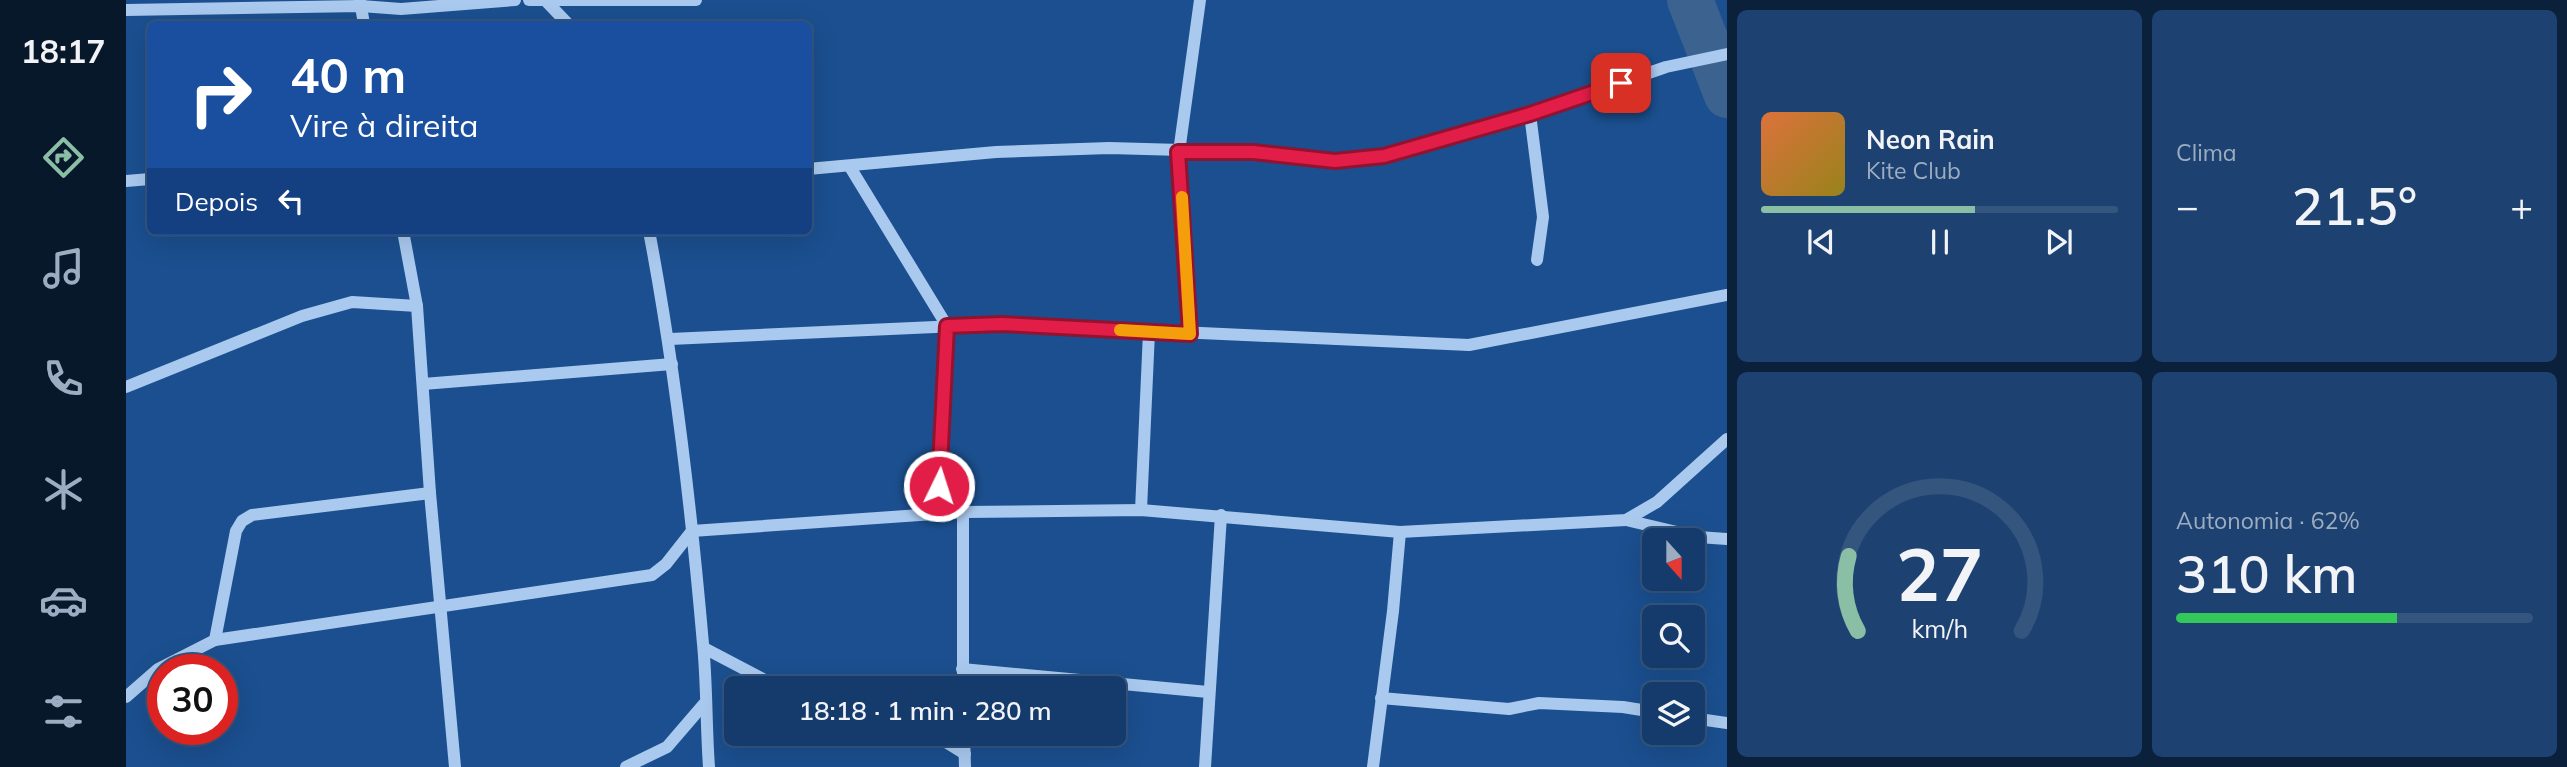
<!DOCTYPE html>
<html lang="pt">
<head>
<meta charset="utf-8">
<style>
	body { margin:0; font-family:Mulish,sans-serif; background:#1d4271; color:#f1f3f6; height:100vh; display:flex; flex-direction:column; font-size:26px; white-space:nowrap }
	* { box-sizing:border-box; margin:0 }
	p { font-size:23px; color:#9dadc1 }
	.icon { flex:none; width:38px; height:38px; fill:none; stroke:currentColor; stroke-width:2; stroke-linecap:round; stroke-linejoin:round }
	.map { position:relative; flex:1; overflow:hidden }
	.sheet { display:flex; flex-direction:column; gap:10px; padding:10px; background:#0b203b; width:840px }
	.sheet>* { flex:none }
	.top-card { position:absolute; left:21px; top:21px; width:665px; height:214px; border-radius:10px; box-shadow:0 7px 28px #0002,0 0 0 2px #33557e; background:#1a4fa0; color:#fff; overflow:hidden }
	.needle { width:46px; rotate:159deg }
	.controls { position:absolute; left:1516px; top:528px; display:grid; gap:14px }
	.controls a { display:grid; place-items:center; width:63px; height:63px; border-radius:10px; background:#143b6b; box-shadow:0 7px 28px #0002,0 0 0 2px #33557e; font-size:35px }
	.speed { position:absolute; left:21px; top:654px; display:flex; gap:14px; font-size:35px; font-weight:700; text-align:center }
	.speed>* { display:grid; place-content:center; width:91px; height:91px; border-radius:50%; background:#143b6b; box-shadow:0 7px 28px #0002,0 0 0 2px #33557e; line-height:1 }
	.speed .limit { border:10px solid #d22; background:#fff; color:#111 }
	.pin { position:absolute; display:grid; place-items:center; width:60px; height:60px; color:#fff; margin:-30px; border-radius:14px; box-shadow:0 4px 10px #0006 }
	.me { position:absolute; width:77px; margin:-38px; rotate:4deg; stroke-linejoin:round; filter:drop-shadow(0 0 5px #0008) }
	.turn { display:flex; align-items:center; gap:24px; height:147px; padding:0 28px; font-size:32px }
	.turn .icon { width:91px; height:91px; stroke-width:2.5 }
	.turn b { display:block; font-size:49px; line-height:60px }
	.then { display:flex; align-items:center; height:66px; padding:0 28px; background:#0003; gap:14px; font-size:26px }
	.big { font-size:52px; font-weight:600; line-height:1.1 }
	.sheet .widget { flex:1; display:flex; flex-direction:column; justify-content:center; gap:10px; min-width:0; padding:0 24px; border-radius:10px; background:#1d4271 }
	.sheet .dial { align-items:center; gap:0 }
	.dial svg { height:182px; overflow:visible; fill:none; stroke:#33557e; stroke-width:7; stroke-linecap:round; text-anchor:middle }
	.dial text { fill:#f1f3f6; stroke:none }
	.song { display:flex; align-items:center; gap:21px }
	.cover { width:84px; height:84px; border-radius:10px; background:linear-gradient(135deg,hsl(20 70% 55%),hsl(50 70% 35%)) }
	.played { height:7px; border-radius:4px; background:linear-gradient(90deg,#8abfa5 60%,#33557e 60%) }
	.keys { display:flex; justify-content:space-around; direction:ltr }
	.heat { display:flex; justify-content:space-between; align-items:center; font-size:38px; direction:ltr }
	.charge { height:10px; border-radius:5px; background:linear-gradient(90deg,#34c759 62%,#33557e 0) }
	.sheet .tiles { flex:1; display:grid; gap:10px; grid-template-columns:repeat(2,1fr) }
	.trip { position:absolute; left:598px; top:676px; width:402px; height:70px; border-radius:10px; background:#143b6b; box-shadow:0 7px 28px #0002,0 0 0 2px #33557e; font-weight:600; line-height:70px; text-align:center }
	main { display:flex; flex:1; min-height:0 }
	.tab-bar { display:flex; flex-direction:column; width:126px; justify-content:space-around; align-items:center; background:#08182b; color:#9dadc1 }
	.tab-bar .icon { width:49px; height:49px }
	.tab-bar .active { color:#8abfa5 }
	.tab-bar b { font-size:32px; color:#f1f3f6 }
	.map>svg:first-child { display:block }
	.lines { fill:none; stroke-linecap:round; stroke-linejoin:round }
	.river { stroke:#3c6290; stroke-width:46 }
	.minor { stroke:#a9c9ee; stroke-width:12 }
	.route-casing { stroke:#92132f; stroke-width:18 }
	.route { stroke:#e11d48; stroke-width:12 }
	.slow { stroke:#f59e0b; stroke-width:12 }
</style>
</head>
<body>
<main>
<nav class="tab-bar">
<b>18:17</b>
<svg class="icon active" aria-label="directions" viewBox="0 0 24 24"><path d="M12 3l9 9-9 9-9-9zM9 14v-3h6M13 9l2 2-2 2"/></svg>
<svg class="icon" aria-label="music" viewBox="0 0 24 24"><path d="M9 18V5l10-2v13"/><circle cx="6" cy="18" r="3"/><circle cx="16" cy="16" r="3"/></svg>
<svg class="icon" aria-label="phone" viewBox="0 0 24 24"><path d="M5 4h4l2 5-3 2q2 4 5 5l2-3 5 2v4C11 20 4 13 5 4z"/></svg>
<svg class="icon" aria-label="climate" viewBox="0 0 24 24"><path d="M12 3v18M4 7l16 10M4 17L20 7"/></svg>
<svg class="icon" aria-label="car" viewBox="0 0 24 24"><path d="M5 17H2v-5l4-1 3-4h7l3 4 3 1v5h-3M9 17h6M6 11h13"/><circle cx="7" cy="17" r="2"/><circle cx="17" cy="17" r="2"/></svg>
<svg class="icon" aria-label="filters" viewBox="0 0 24 24"><path d="M4 7h16M4 17h16"/><circle cx="9" cy="7" r="2"/><circle cx="15" cy="17" r="2"/></svg>
</nav>
<div class="map">
<svg width="1601" height="767" viewBox="0 0 1601 767">
	<rect width="100%" height="100%" fill="#1b4f8f"/>
	<g class="lines">
		<polyline class="river" points="1564,0 1601,95"/>
		<g class="minor">
			<polyline points="403,0 570,0"/>
			<polyline points="234,1 238,24"/>
			<polyline points="420,1 442,24"/>
			<polyline points="0,10 235,6 275,9 389,0"/>
			<polyline points="1404,114 1417,217 1411,260"/>
			<polyline points="724,167 821,326 811,514"/>
			<polyline points="682,169 870,152 983,148 1127,152 1209,161 1258,156 1404,114 1540,67 1601,54"/>
			<polyline points="0,181 24,179"/>
			<polyline points="277,231 291,306 304,493 329,767"/>
			<path d="M 523,231 C 549,367 565,506 577,644 C 581,685 580,726 583,767"/>
			<polyline points="1064,334 1053,152 1074,0"/>
			<polyline points="544,339 876,324 1343,345 1601,295"/>
			<polyline points="297,384 546,364"/>
			<polyline points="0,387 176,316 226,302 291,306"/>
			<polyline points="1015,510 1023,332"/>
			<polyline points="1500,520 1572,537 1601,539"/>
			<polyline points="89,640 110,531 116,521 126,515 304,493"/>
			<polyline points="578,648 654,688"/>
			<polyline points="836,669 1082,692"/>
			<polyline points="837,688 837,512"/>
			<polyline points="0,697 32,669 89,640 526,575 540,564 566,531 837,512 1015,510 1274,532 1500,520 1531,502 1601,439"/>
			<polyline points="1255,698 1383,709 1413,703 1497,707 1528,712"/>
			<polyline points="1566,718 1601,723"/>
			<polyline points="805,733 839,754"/>
			<polyline points="838,733 839,767"/>
			<polyline points="500,767 541,747 578,704"/>
			<polyline points="1079,767 1095,515"/>
			<polyline points="1247,767 1267,611 1274,532"/>
		</g>
	</g>
	<g class="lines">
		<defs>
			<polyline id="route" points="813,486 821,326 876,324 1064,334 1052,152 1127,152 1209,161 1258,156 1404,114 1495,83"/>
		</defs>
		<use href="#route" class="route-casing"/>
		<use href="#route" class="route"/>
		<polyline class="slow" points="994,330 1064,334 1056,197"/>
	</g>
</svg>
<div class="controls">
<a><svg class="needle" viewBox="-14 -14 28 28"><path d="M0-13l5 13h-10z" fill="#e53935"/><path d="M0 13l5-13h-10z" fill="#9dadc1"/></svg></a>
<a><svg class="icon" aria-label="search" viewBox="0 0 24 24"><circle cx="10" cy="10" r="6"/><path d="M15 15l6 6"/></svg></a>
<a><svg class="icon" aria-label="layers" viewBox="0 0 24 24"><path d="M12 4l9 5-9 5-9-5zM3 14l9 5 9-5"/></svg></a>
</div>
<div class="speed"><div class="limit">30</div></div>
<div class="pin" style="left:1495px;top:83px;background:#d93025"><svg class="icon" aria-label="arrive" viewBox="0 0 24 24"><path d="M6 21V4h12l-3 4 3 4H6"/></svg></div>
<svg class="me" style="left:813px;top:486px" viewBox="-20 -20 40 40"><circle r="17" fill="#e11d48" stroke="#fff" stroke-width="3"/><path d="M0-11L8 9 0 5-8 9z" fill="#fff"/></svg>
<div class="trip">18:18 · 1 min · 280 m</div>
<div class="top-card">
<div class="turn"><svg class="icon" aria-label="right" viewBox="0 0 24 24"><path d="M7 20v-9h11M14 6l5 5-5 5"/></svg><div><b>40 m</b>Vire à direita</div></div>
<div class="then">Depois<svg class="icon" aria-label="left" viewBox="0 0 24 24"><path d="M17 20v-9H6M10 6l-5 5 5 5"/></svg></div>
</div>
</div>
<section class="sheet">
<div class="tiles">
<div class="widget">
<div class="song"><i class="cover"></i><div><b>Neon Rain</b><p>Kite Club</p></div></div>
<div class="played"></div>
<div class="keys"><svg class="icon" aria-label="previous" viewBox="0 0 24 24"><path d="M18 5L8 12l10 7zM5 5v14"/></svg><svg class="icon" aria-label="pause" viewBox="0 0 24 24"><path d="M8 5v14M16 5v14"/></svg><svg class="icon" aria-label="next" viewBox="0 0 24 24"><path d="M6 5l10 7-10 7zM19 5v14"/></svg></div>
</div>
<div class="widget"><p>Clima</p>
<div class="heat"><a>−</a><b class="big">21.5°</b><a>+</a></div>
</div>
<div class="widget dial"><svg viewBox="0 0 100 80">
<path d="M14 69A42 42 0 1 1 86 69"/>
<path d="M14 69A42 42 0 0 1 10 36" stroke="#8abfa5"/>
<text x="50" y="56" font-size="32" font-weight="700">27</text>
<text x="50" y="72" font-size="11">km/h</text>
</svg></div>
<div class="widget"><p>Autonomia · 62%</p><b class="big">310 km</b><div class="charge"></div></div>
</div>
</section>
</main>
</body>
</html>
